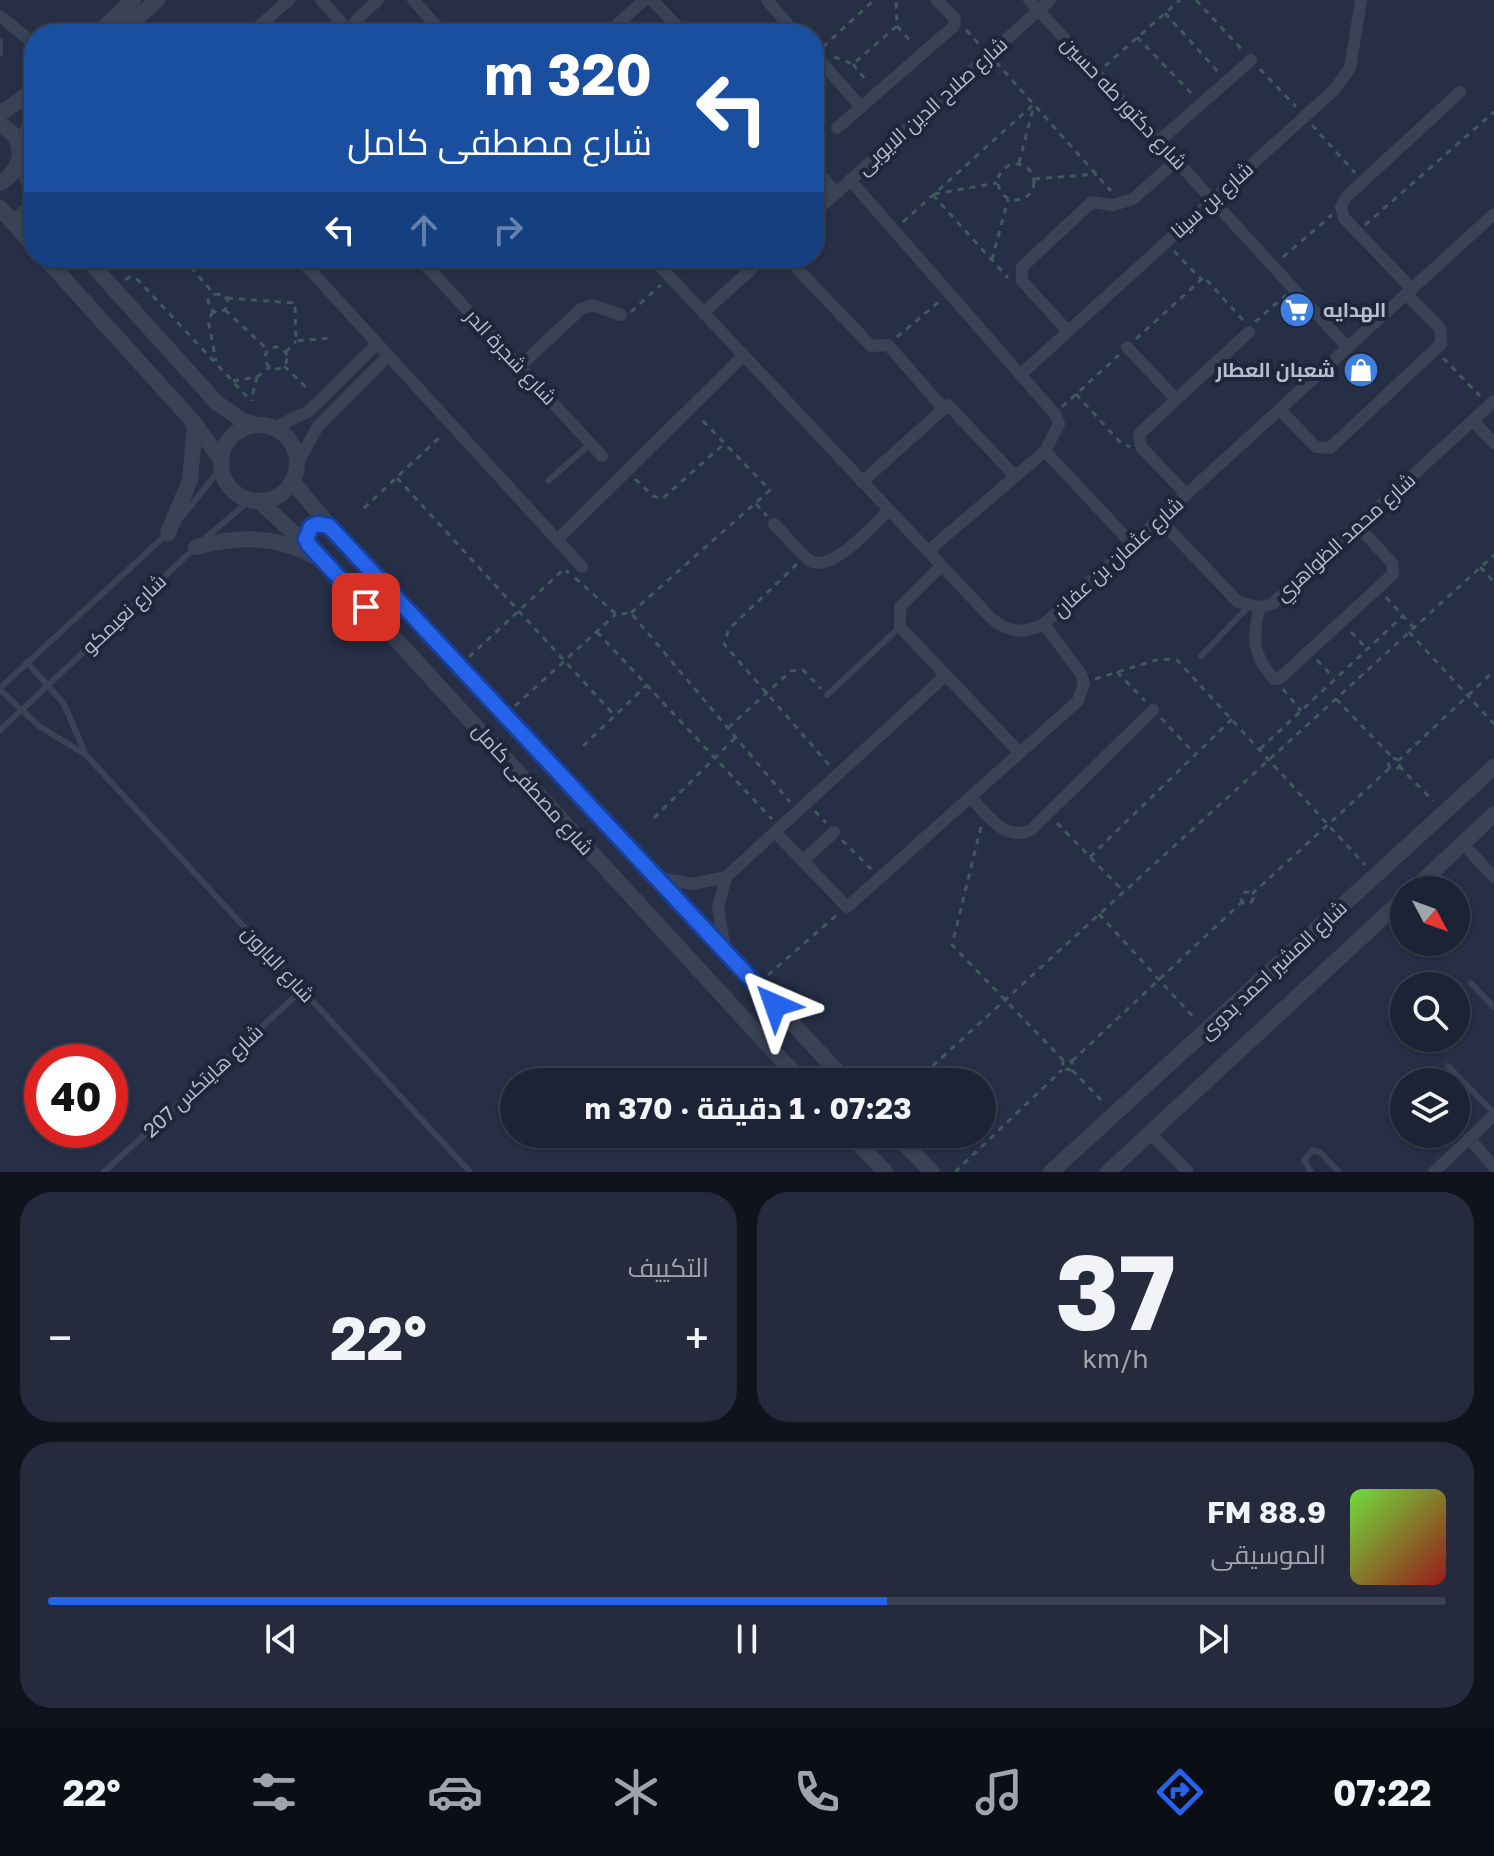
<!DOCTYPE html>
<html lang="ar">
<head>
<meta charset="utf-8">
<style>
	body { margin:0; font-family:"Golos Text",Cairo,sans-serif; background:#252b3c; color:#f1f3f6; direction:rtl; height:100vh; display:flex; flex-direction:column; font-size:30px; white-space:nowrap }
	* { box-sizing:border-box; margin:0 }
	p { font-size:26px; color:#a0a4ac }
	.icon { flex:none; width:44px; height:44px; fill:none; stroke:currentColor; stroke-width:2; stroke-linecap:round; stroke-linejoin:round }
	.map { position:relative; height:1172px; overflow:hidden; direction:ltr }
	.side { display:flex; flex-direction:column; gap:20px; padding:20px; background:#0f131d; flex:1 }
	.side>* { flex:none }
	.hud { position:absolute; left:24px; top:24px; width:800px; height:244px; border-radius:32px; box-shadow:0 2px 6px #0004,0 0 0 2px #3a404f; direction:rtl; background:#1a4fa0; color:#fff; overflow:hidden }
	.needle { width:52px; rotate:131deg }
	.fabs { position:absolute; left:1390px; top:876px; display:grid; gap:16px }
	.fabs a { display:grid; place-items:center; width:80px; height:80px; border-radius:50%; background:#1c2334; box-shadow:0 2px 6px #0004,0 0 0 2px #3a404f; font-size:40px }
	.speed { position:absolute; left:24px; top:1044px; display:flex; gap:16px; font-size:40px; font-weight:700; text-align:center }
	.speed>* { display:grid; place-content:center; width:104px; height:104px; border-radius:50%; background:#1c2334; box-shadow:0 2px 6px #0004,0 0 0 2px #3a404f; line-height:1 }
	.speed .limit { border:12px solid #d22; background:#fff; color:#111 }
	.pin { position:absolute; display:grid; place-items:center; width:68px; height:68px; color:#fff; margin:-34px; border-radius:16px; box-shadow:0 4px 12px #0006 }
	.me { position:absolute; width:88px; margin:-44px; rotate:317deg; stroke-linejoin:round; filter:drop-shadow(0 0 6px #0008) }
	.turn { display:flex; align-items:center; gap:28px; height:168px; padding:0 40px; font-size:36px }
	.turn .icon { width:104px; height:104px; stroke-width:2.5 }
	.turn b { display:block; font-size:56px; line-height:68px }
	.lanes { display:flex; align-items:center; height:76px; padding:0 40px; background:#0003; justify-content:center; gap:40px; direction:ltr }
	.lanes .off { opacity:.35 }
	.big { font-size:60px; font-weight:700; line-height:1.1 }
	.side .card { flex:1; display:flex; flex-direction:column; justify-content:center; gap:12px; min-width:0; padding:0 28px; border-radius:32px; background:#252b3c }
	.side .dial { align-items:center; gap:0 }
	.dial b { font-size:104px; line-height:1 }
	.song { display:flex; align-items:center; gap:24px }
	.cover { width:96px; height:96px; border-radius:12px; background:linear-gradient(135deg,hsl(100 70% 55%),hsl(0 70% 35%)) }
	.played { height:8px; border-radius:4px; background:linear-gradient(90deg,#2563eb 60%,#3a404f 60%) }
	.keys { display:flex; justify-content:space-around; direction:ltr }
	.heat { display:flex; justify-content:space-between; align-items:center; font-size:44px; direction:ltr }
	.side .tiles { flex:1; display:grid; gap:20px; grid-template-columns:1fr 1fr }
	.card:last-child { grid-column:span 2 }
	.trip { position:absolute; left:500px; top:1068px; width:496px; height:80px; border-radius:40px; background:#1c2334; box-shadow:0 2px 6px #0004,0 0 0 2px #3a404f; font-weight:700; line-height:80px; text-align:center; direction:rtl }
	.tabs { display:flex; height:128px; justify-content:space-around; align-items:center; background:#0b0e15; color:#a0a4ac }
	.tabs .icon { width:56px; height:56px }
	.tabs .current { color:#2563eb }
	.tabs b { font-size:36px; color:#f1f3f6 }
	.map>svg:first-child { display:block }
	.lines { fill:none; stroke-linecap:round; stroke-linejoin:round }
	.path { stroke:#41585e; stroke-width:3; stroke-dasharray:6 6; stroke-linecap:butt }
	.service { stroke:#3a4255; stroke-width:6 }
	.minor { stroke:#3a4255; stroke-width:12 }
	.tertiary { stroke:#3a4255; stroke-width:16 }
	.route-casing { stroke:#184099; stroke-width:20 }
	.route { stroke:#2563eb; stroke-width:14 }
	.labels { text-anchor:middle; stroke-width:8; stroke-linejoin:round; paint-order:stroke }
	.street-label { font-size:20px; fill:#b8bece; stroke:#1f263b }
	.poi-label { font-size:20px; font-weight:bold; fill:#b8bece; stroke:#1f263b; text-anchor:start }
</style>
</head>
<body>
<div class="map">
<svg width="1494" height="1172" viewBox="0 0 1494 1172">
	<rect width="100%" height="100%" fill="#262f46"/>
	<g class="lines">
		<g class="path">
			<polyline points="1196,0 1244,52"/>
			<polyline points="1165,13 1219,73"/>
			<polyline points="897,26 913,44"/>
			<polyline points="966,30 980,45"/>
			<polyline points="1137,37 1193,95"/>
			<polyline points="823,47 874,0"/>
			<polyline points="834,57 853,64 897,26 896,0"/>
			<polyline points="996,62 1111,191"/>
			<polyline points="853,64 868,83"/>
			<polyline points="1105,66 1180,0"/>
			<polyline points="1260,69 1296,107"/>
			<polyline points="1312,125 1355,173"/>
			<polyline points="1019,163 1034,105"/>
			<circle cx="1016" cy="182" r="18"/>
			<polyline points="1034,179 1097,174"/>
			<polyline points="934,194 997,183"/>
			<polyline points="933,195 1008,278"/>
			<polyline points="903,222 1034,104"/>
			<polyline points="1365,225 1494,112"/>
			<polyline points="1174,251 1201,279"/>
			<polyline points="1283,257 1332,215"/>
			<polyline points="183,258 214,294 225,295 228,302 225,310 217,313 210,309 208,300 214,294"/>
			<polyline points="992,260 1008,199"/>
			<polyline points="125,280 130,277 138,280 251,401"/>
			<polyline points="227,298 295,303 296,341 329,338"/>
			<polyline points="225,310 268,350"/>
			<polyline points="213,312 208,320 216,361"/>
			<polyline points="631,312 661,285"/>
			<polyline points="1255,322 1286,295"/>
			<polyline points="897,337 940,301"/>
			<polyline points="1136,339 1204,277 1244,321"/>
			<circle cx="276" cy="358" r="11"/>
			<polyline points="286,352 296,341"/>
			<polyline points="1443,358 1480,396"/>
			<polyline points="284,366 309,390"/>
			<polyline points="257,377 270,367"/>
			<polyline points="233,381 257,377 251,401"/>
			<polyline points="1076,394 1119,441 1130,447"/>
			<polyline points="1062,407 1119,355"/>
			<polyline points="397,478 615,716"/>
			<polyline points="635,479 653,496 662,499 725,443"/>
			<polyline points="756,504 767,516"/>
			<polyline points="364,508 440,437"/>
			<polyline points="797,564 729,629 724,644 830,766"/>
			<polyline points="1480,567 1494,582"/>
			<polyline points="575,578 616,614 631,613 790,802"/>
			<polyline points="1386,597 1413,627"/>
			<polyline points="631,613 770,490 699,417"/>
			<polyline points="597,632 772,819"/>
			<polyline points="1351,632 1367,649"/>
			<polyline points="1409,632 1494,724"/>
			<polyline points="469,657 564,569 569,573"/>
			<polyline points="1317,660 1334,678"/>
			<polyline points="1117,672 1145,701"/>
			<polyline points="1095,679 1159,659 1177,660 1365,865"/>
			<polyline points="1283,689 1301,711"/>
			<polyline points="1336,699 1393,758"/>
			<polyline points="515,706 616,614"/>
			<polyline points="1161,718 1194,753"/>
			<polyline points="728,728 791,671 803,670 821,689"/>
			<polyline points="583,746 647,685"/>
			<polyline points="1260,749 1403,616"/>
			<circle cx="1394" cy="764" r="5.5"/>
			<polyline points="1398,761 1494,671"/>
			<polyline points="1399,766 1433,801"/>
			<polyline points="815,811 826,823"/>
			<polyline points="654,818 736,737"/>
			<polyline points="1057,823 1124,892"/>
			<polyline points="981,827 952,945 1063,1060 1072,1061 1072,1070 1063,1069 1063,1060"/>
			<polyline points="842,840 871,869"/>
			<polyline points="1090,857 1232,719"/>
			<circle cx="1247" cy="898" r="6"/>
			<polyline points="1252,894 1390,768"/>
			<polyline points="1099,914 1196,1020"/>
			<polyline points="768,975 838,914"/>
			<polyline points="1072,1061 1242,902"/>
			<polyline points="1072,1070 1105,1104"/>
			<polyline points="915,1082 1494,555"/>
			<polyline points="955,1172 1062,1070"/>
		</g>
		<g class="service">
			<polyline points="0,41 0,54"/>
			<polyline points="548,481 591,443"/>
			<polyline points="181,518 221,468"/>
			<polyline points="204,539 250,500"/>
			<polyline points="1201,656 1249,606"/>
			<polyline points="27,662 64,704 86,755"/>
			<polyline points="0,688 168,533"/>
			<polyline points="0,690 39,726 86,755 470,1172"/>
			<polyline points="827,695 900,627"/>
			<polyline points="0,730 196,547"/>
			<polyline points="1471,983 1494,1007"/>
			<polyline points="1448,1066 1494,1113"/>
			<polyline points="104,1172 302,990"/>
			<polyline points="1311,1172 1304,1160 1313,1150 1320,1152 1339,1172"/>
		</g>
		<g class="minor">
			<polyline points="321,0 349,31"/>
			<polyline points="413,0 444,34"/>
			<polyline points="652,0 685,34"/>
			<polyline points="767,0 796,34"/>
			<polyline points="1029,0 1348,348"/>
			<polyline points="0,16 34,44"/>
			<polyline points="250,34 289,0"/>
			<polyline points="348,34 358,18 378,0"/>
			<polyline points="607,34 644,0"/>
			<polyline points="814,54 861,107"/>
			<polyline points="837,128 954,26 955,19 937,0"/>
			<polyline points="1159,141 1251,60"/>
			<polyline points="814,169 837,193"/>
			<polyline points="850,180 1055,414 1059,424 1045,451 928,551"/>
			<polyline points="814,213 1050,0"/>
			<polyline points="299,258 582,567"/>
			<polyline points="419,258 602,456"/>
			<path d="M 652,258 L 991,618 C 1009,633 1023,634 1044,624 L 1494,214"/>
			<polyline points="787,258 871,346 888,345 943,408"/>
			<polyline points="1412,289 1344,218 1341,207 1346,197 1460,92"/>
			<polyline points="703,313 764,258"/>
			<polyline points="1068,331 1022,281 1022,267 1092,202 1113,205 1133,199 1177,160"/>
			<polyline points="1127,347 1176,399"/>
			<polyline points="520,366 581,309 592,305 621,315"/>
			<polyline points="1020,375 1335,89 1350,68 1361,0"/>
			<polyline points="1280,410 1316,447 1330,448 1441,344 1440,328 1406,294"/>
			<polyline points="1473,421 1494,443"/>
			<polyline points="274,428 309,411 377,344"/>
			<polyline points="1045,451 1132,544"/>
			<polyline points="296,466 318,426 388,356"/>
			<polyline points="862,482 948,405 1015,476"/>
			<polyline points="1186,494 1141,447 1139,434 1249,332"/>
			<polyline points="1159,519 1238,602 1260,607 1272,604 1494,401"/>
			<path d="M 774,524 C 786,535 796,550 809,560 C 830,576 874,524 889,510"/>
			<polyline points="557,540 743,356"/>
			<polyline points="941,566 900,607 900,627 1020,753"/>
			<path d="M 1260,607 C 1252,637 1252,655 1274,679 L 1280,678 L 1393,574 L 1392,563 L 1358,526"/>
			<path d="M 970,797 C 988,815 1004,842 1031,830 L 1153,710"/>
			<polyline points="775,832 847,907 1078,701 1084,683 1081,674 1044,624"/>
			<polyline points="1463,844 1494,877"/>
			<polyline points="803,861 834,832"/>
			<polyline points="656,877 692,884 726,877 946,675"/>
			<polyline points="725,949 718,907 726,877"/>
			<polyline points="1150,1133 1188,1172"/>
			<polyline points="1469,1138 1494,1167"/>
			<polyline points="1434,1172 1494,1115"/>
		</g>
		<g class="tertiary">
			<polyline points="97,34 133,0"/>
			<polyline points="119,34 157,0"/>
			<polyline points="0,114 34,90"/>
			<path d="M 0,125 C 28,137 24,170 0,183"/>
			<polyline points="20,147 34,116"/>
			<polyline points="21,159 34,198"/>
			<polyline points="0,208 34,246"/>
			<polyline points="13,223 34,205"/>
			<polyline points="45,258 189,417 221,459"/>
			<polyline points="86,258 217,403 242,420 256,425"/>
			<circle cx="259" cy="463" r="38"/>
			<polyline points="292,481 342,541 847,1082"/>
			<polyline points="259,501 324,561 802,1082"/>
			<polyline points="168,533 190,480 195,424"/>
			<path d="M 196,547 C 237,536 275,535 314,556"/>
			<polyline points="1413,890 1494,814"/>
			<polyline points="850,1134 885,1172"/>
			<polyline points="895,1134 932,1172"/>
			<polyline points="1051,1172 1494,767"/>
			<polyline points="1108,1172 1404,898"/>
		</g>
	</g>
	<g class="lines">
		<defs>
			<polyline id="route" points="366,607 309,545 306,539 311,527 317,524 329,526 775,1005"/>
		</defs>
		<use href="#route" class="route-casing"/>
		<use href="#route" class="route"/>
	</g>
	<defs>
		<symbol id="supermarket-disc" viewBox="-11 -11 22 22"><circle r="9.5" fill="#3f7fe0" stroke="#1f263b"/><path d="M-6-5.5h2.5l.6 2H6L4.5 2H-2.5L-4.4-4H-6ZM-1.5 3.2a1.3 1.3 0 1 0 .1 0ZM3 3.2a1.3 1.3 0 1 0 .1 0Z" fill="#fff"/></symbol>
		<symbol id="shop-disc" viewBox="-11 -11 22 22"><circle r="9.5" fill="#3f7fe0" stroke="#1f263b"/><path d="M-5-2.5h2.3a2.7 3.5 0 0 1 5.4 0H5L5.5 6h-11ZM-1.5-2.5h3a1.5 2.3 0 0 0-3 0Z" fill="#fff"/></symbol>
	</defs>
	<g fill-rule="evenodd">
		<use href="#supermarket-disc" x="1277" y="290" width="40" height="40"/>
		<use href="#shop-disc" x="1341" y="350" width="40" height="40"/>
	</g>
	<g class="labels">
		<g class="street-label">
			<text transform="translate(1124 103) rotate(47)" y="7">شارع دكتور طه حسين</text>
			<text transform="translate(932 106) rotate(-42)" y="7">شارع صلاح الدين الايوبى</text>
			<text transform="translate(1212 200) rotate(-42)" y="7">شارع بن سينا</text>
			<text transform="translate(511 357) rotate(47)" y="7">شارع شجرة الدر</text>
			<text transform="translate(1345 537) rotate(-42)" y="7">شارع محمد الظواهري</text>
			<text transform="translate(1118 557) rotate(-42)" y="7">شارع عثمان بن عفان</text>
			<text transform="translate(124 614) rotate(-43)" y="7">شارع نعيمكو</text>
			<text transform="translate(533 789) rotate(48)" y="7">شارع مصطفى كامل</text>
			<text transform="translate(278 964) rotate(47)" y="7">شارع البارون</text>
			<text transform="translate(1273 970) rotate(-43)" y="7">شارع المشير احمد بدوى</text>
			<text transform="translate(203 1081) rotate(-43)" y="7">شارع هايتكس 207</text>
		</g>
		<g class="poi-label">
			<text x="1323" y="317">الهدايه</text>
			<text x="1335" y="377" text-anchor="end">شعبان العطار</text>
		</g>
	</g>
</svg>
<div class="fabs">
<a><svg class="needle" viewBox="-14 -14 28 28"><path d="M0-13l5 13h-10z" fill="#e53935"/><path d="M0 13l5-13h-10z" fill="#a0a4ac"/></svg></a>
<a><svg class="icon" aria-label="search" viewBox="0 0 24 24"><circle cx="10" cy="10" r="6"/><path d="M15 15l6 6"/></svg></a>
<a><svg class="icon" aria-label="layers" viewBox="0 0 24 24"><path d="M12 4l9 5-9 5-9-5zM3 14l9 5 9-5"/></svg></a>
</div>
<div class="speed"><div class="limit">40</div></div>
<div class="pin" style="left:366px;top:607px;background:#d93025"><svg class="icon" aria-label="arrive" viewBox="0 0 24 24"><path d="M6 21V4h12l-3 4 3 4H6"/></svg></div>
<svg class="me" style="left:775px;top:1005px" viewBox="-20 -20 40 40"><path d="M0-17L14 15 0 8-14 15z" fill="#2563eb" stroke="#fff" stroke-width="4"/></svg>
<div class="trip">07:23 · 1 دقيقة · 370 m</div>
<div class="hud">
<div class="turn"><svg class="icon" aria-label="left" viewBox="0 0 24 24"><path d="M17 20v-9H6M10 6l-5 5 5 5"/></svg><div><b>320 m</b>شارع مصطفى كامل</div></div>
<div class="lanes"><svg class="icon" aria-label="left" viewBox="0 0 24 24"><path d="M17 20v-9H6M10 6l-5 5 5 5"/></svg><svg class="icon off" aria-label="ahead" viewBox="0 0 24 24"><path d="M12 20V5M6 11l6-6 6 6"/></svg><svg class="icon off" aria-label="right" viewBox="0 0 24 24"><path d="M7 20v-9h11M14 6l5 5-5 5"/></svg></div>
</div>
</div>
<section class="side">
<div class="tiles">
<div class="card dial"><b>37</b><p>km/h</p></div>
<div class="card"><p>التكييف</p>
<div class="heat"><a>−</a><b class="big">22°</b><a>+</a></div>
</div>
<div class="card">
<div class="song"><i class="cover"></i><div><b>88.9 FM</b><p>الموسيقى</p></div></div>
<div class="played"></div>
<div class="keys"><svg class="icon" aria-label="previous" viewBox="0 0 24 24"><path d="M18 5L8 12l10 7zM5 5v14"/></svg><svg class="icon" aria-label="pause" viewBox="0 0 24 24"><path d="M8 5v14M16 5v14"/></svg><svg class="icon" aria-label="next" viewBox="0 0 24 24"><path d="M6 5l10 7-10 7zM19 5v14"/></svg></div>
</div>
</div>
</section>
<nav class="tabs">
<b>07:22</b>
<svg class="icon current" aria-label="directions" viewBox="0 0 24 24"><path d="M12 3l9 9-9 9-9-9zM9 14v-3h6M13 9l2 2-2 2"/></svg>
<svg class="icon" aria-label="music" viewBox="0 0 24 24"><path d="M9 18V5l10-2v13"/><circle cx="6" cy="18" r="3"/><circle cx="16" cy="16" r="3"/></svg>
<svg class="icon" aria-label="phone" viewBox="0 0 24 24"><path d="M5 4h4l2 5-3 2q2 4 5 5l2-3 5 2v4C11 20 4 13 5 4z"/></svg>
<svg class="icon" aria-label="climate" viewBox="0 0 24 24"><path d="M12 3v18M4 7l16 10M4 17L20 7"/></svg>
<svg class="icon" aria-label="car" viewBox="0 0 24 24"><path d="M5 17H2v-5l4-1 3-4h7l3 4 3 1v5h-3M9 17h6M6 11h13"/><circle cx="7" cy="17" r="2"/><circle cx="17" cy="17" r="2"/></svg>
<svg class="icon" aria-label="filters" viewBox="0 0 24 24"><path d="M4 7h16M4 17h16"/><circle cx="9" cy="7" r="2"/><circle cx="15" cy="17" r="2"/></svg>
<b>22°</b>
</nav>
</body>
</html>
